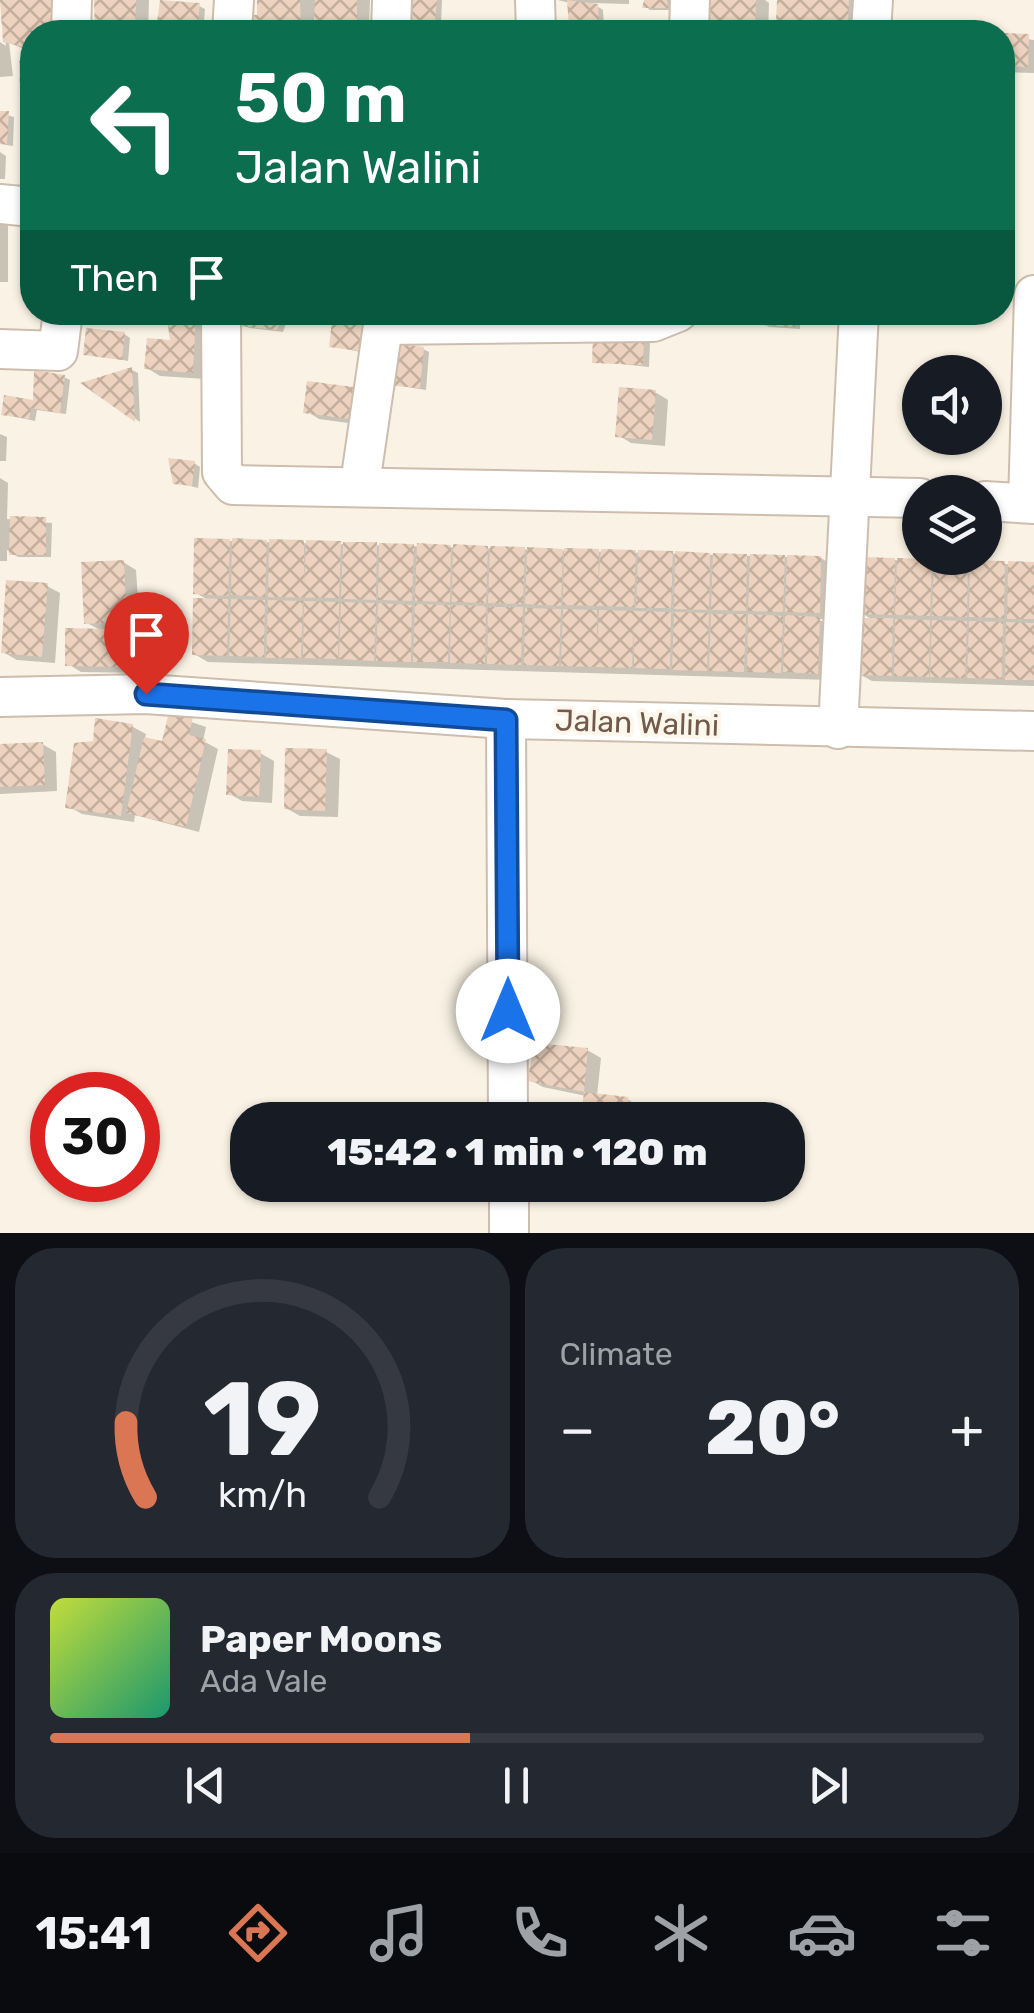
<!DOCTYPE html>
<html lang="en">
<head>
<meta charset="utf-8">
<style>
	body { margin:0; font-family:Rubik,sans-serif; background:#242831; color:#f1f3f6; height:100vh; display:flex; flex-direction:column; font-size:38px; white-space:nowrap }
	* { box-sizing:border-box; margin:0 }
	p { font-size:32px; color:#9ea1a6 }
	.icon { flex:none; width:55px; height:55px; fill:none; stroke:currentColor; stroke-width:2; stroke-linecap:round; stroke-linejoin:round }
	.map { position:relative; height:1233px; overflow:hidden }
	.side { display:flex; flex-direction:column; gap:15px; padding:15px; background:#0d0f14; flex:1 }
	.side>* { flex:none }
	.top-card { position:absolute; left:20px; top:20px; width:995px; height:305px; border-radius:40px; box-shadow:0 2px 8px #0004; background:#0b6e4f; color:#fff; overflow:hidden }
	.tools { position:absolute; left:902px; top:355px; display:grid; gap:20px }
	.tools a { display:grid; place-items:center; width:100px; height:100px; border-radius:50%; background:#171b24; box-shadow:0 2px 8px #0004; font-size:50px }
	.speed { position:absolute; left:30px; top:1072px; display:flex; gap:20px; font-size:50px; font-weight:700; text-align:center }
	.speed>* { display:grid; place-content:center; width:130px; height:130px; border-radius:50%; background:#171b24; box-shadow:0 2px 8px #0004; line-height:1 }
	.speed .limit { border:15px solid #d22; background:#fff; color:#111 }
	.pin { position:absolute; display:grid; place-items:center; width:85px; height:85px; color:#fff; margin:-102px -42px; border-radius:50% 50% 50% 0; rotate:-45deg; box-shadow:0 0 10px #0007 }
	.pin .icon { rotate:45deg }
	.me { position:absolute; width:110px; margin:-55px; rotate:0deg; stroke-linejoin:round; filter:drop-shadow(0 0 8px #0008) }
	.turn { display:flex; align-items:center; gap:35px; height:210px; padding:0 50px; font-size:45px }
	.turn .icon { width:130px; height:130px; stroke-width:2.5 }
	.turn b { display:block; font-size:70px; line-height:85px }
	.then { display:flex; align-items:center; height:95px; padding:0 50px; background:#0003; gap:20px; font-size:38px }
	.big { font-size:75px; font-weight:800; line-height:1.1 }
	.side .tile { flex:1; display:flex; flex-direction:column; justify-content:center; gap:15px; min-width:0; padding:0 35px; border-radius:40px; background:#242831 }
	.side .dial { align-items:center; gap:0 }
	.dial svg { height:260px; overflow:visible; fill:none; stroke:#363941; stroke-width:7; stroke-linecap:round; text-anchor:middle }
	.dial text { fill:#f1f3f6; stroke:none }
	.song { display:flex; align-items:center; gap:30px }
	.cover { width:120px; height:120px; border-radius:15px; background:linear-gradient(135deg,hsl(70 70% 55%),hsl(160 70% 35%)) }
	.played { height:10px; border-radius:5px; background:linear-gradient(90deg,#da7654 45%,#363941 45%) }
	.keys { display:flex; justify-content:space-around; direction:ltr }
	.heat { display:flex; justify-content:space-between; align-items:center; font-size:55px; direction:ltr }
	.side .tiles { flex:1; display:grid; gap:15px; grid-template-columns:1fr 1fr }
	.tile:last-child { grid-column:span 2 }
	.trip { position:absolute; left:230px; top:1102px; width:575px; height:100px; border-radius:40px; background:#171b24; box-shadow:0 2px 8px #0004; font-weight:800; line-height:100px; text-align:center }
	.dock { display:flex; height:160px; justify-content:space-around; align-items:center; background:#090b0e; color:#9ea1a6 }
	.dock .icon { width:70px; height:70px }
	.dock .selected { color:#da7654 }
	.dock b { font-size:45px; color:#f1f3f6 }
	.map>svg:first-child { display:block }
	.shadow { fill:#0003 }
	.building { fill:url(#building-cross-hatch) }
	.lines { fill:none; stroke-linecap:round; stroke-linejoin:round }
	.minor-casing { stroke:#cdbdaf; stroke-width:42 }
	.minor { stroke:#fff; stroke-width:38 }
	.route-casing { stroke:#114b97; stroke-width:25 }
	.route { stroke:#1a73e8; stroke-width:18 }
	.labels { text-anchor:middle; stroke-width:8; stroke-linejoin:round; paint-order:stroke }
	.street-label { font-size:30px; fill:#715a4c; stroke:#fdf7eb }
</style>
</head>
<body>
<div class="map">
<svg width="1034" height="1233" viewBox="0 0 1034 1233">
	<defs>
		<pattern id="building-cross-hatch" width="8" height="8" patternUnits="userSpaceOnUse" patternTransform="scale(2.5)"><rect width="8" height="8" fill="#edd3bf"/><path d="M0 0l8 8M0 8l8-8" fill="none" stroke="#c4ae9d"/></pattern>
	</defs>
	<rect width="100%" height="100%" fill="#faf3e5"/>
	<g class="shadow">
		<polygon points="1,0 72,32 32,32 32,52 9,43 13,76 0,77 0,42 6,46"/>
		<polygon points="97,0 149,0 148,31 96,32"/>
		<polygon points="260,0 370,0 369,27 330,26 314,16 314,32 243,32 260,18"/>
		<polygon points="403,0 442,0 441,24 404,20"/>
		<polygon points="558,0 629,0 629,4 592,3 603,10 604,30 577,30 571,27 570,3"/>
		<polygon points="646,0 672,0 673,10 650,10 645,6"/>
		<polygon points="702,0 765,0 769,3 768,32 717,31 703,24"/>
		<polygon points="779,0 859,0 861,29 782,32 796,29 779,19"/>
		<polygon points="199,6 205,9 203,32 159,28"/>
		<polygon points="1002,36 1034,40 1034,73 1002,72"/>
		<polygon points="0,113 14,117 13,146 0,144"/>
		<polygon points="0,152 6,156 5,179 0,179"/>
		<polygon points="0,218 8,222 8,282 0,282"/>
		<polygon points="150,312 208,312 205,379 160,376 147,368 173,342 169,316"/>
		<polygon points="245,312 290,312 283,332 249,328 243,324"/>
		<polygon points="335,312 369,315 365,353 332,346"/>
		<polygon points="764,312 800,312 800,329 769,327 763,323"/>
		<polygon points="124,334 130,338 128,361 86,353"/>
		<polygon points="644,339 650,342 649,367 594,361"/>
		<polygon points="423,349 429,352 426,390 388,384"/>
		<polygon points="132,370 138,373 140,422 86,384"/>
		<polygon points="64,377 70,380 66,414 37,410 35,421 3,414 35,403"/>
		<polygon points="353,389 366,397 363,425 319,419 306,411"/>
		<polygon points="655,392 668,400 665,446 631,443 618,435"/>
		<polygon points="0,434 7,437 6,461 0,461"/>
		<polygon points="194,463 200,467 198,488 175,482"/>
		<polygon points="0,478 8,483 7,519 52,523 51,557 18,557 7,550 7,561 0,561"/>
		<polygon points="229,541 821,558 834,566 832,619 818,619 832,627 831,680 208,662 194,654 210,601 196,593"/>
		<polygon points="894,560 1034,565 1034,686 872,681 859,674 875,621 861,613"/>
		<polygon points="123,562 136,570 140,629 104,630 143,650 142,673 81,672 68,664 102,631 87,623"/>
		<polygon points="47,586 60,593 55,663 17,660 3,652"/>
		<polygon points="171,715 206,727 203,741 218,749 199,832 135,815 134,822 82,814 68,806 95,743 133,727 146,734 145,739 164,744"/>
		<polygon points="42,744 56,752 57,791 0,794 0,746"/>
		<polygon points="326,752 340,759 338,817 300,816 286,808"/>
		<polygon points="260,753 274,761 272,803 242,801 228,793"/>
		<polygon points="587,1050 601,1058 597,1096 627,1099 640,1107 641,1120 583,1120 586,1096 543,1087 530,1080"/>
	</g>
	<g class="building">
		<polygon points="0,0 59,0 60,32 32,32 32,49 3,42"/>
		<polygon points="94,0 136,0 135,32 95,32"/>
		<polygon points="160,0 200,3 197,32 156,30"/>
		<polygon points="257,0 300,0 301,32 241,32 241,15 257,15"/>
		<polygon points="315,0 357,0 357,21 314,20"/>
		<polygon points="401,0 437,0 435,22 402,22"/>
		<polygon points="567,0 598,4 599,28 569,28"/>
		<polygon points="644,0 667,0 668,8 642,8"/>
		<polygon points="700,0 756,0 755,28 701,25"/>
		<polygon points="777,0 849,0 848,22 776,20"/>
		<polygon points="609,24 686,30 686,32 609,32"/>
		<polygon points="780,26 827,27 826,32 780,32"/>
		<polygon points="1002,33 1029,34 1028,67 1002,66"/>
		<polygon points="19,61 32,61 32,96 20,96"/>
		<polygon points="0,111 9,111 7,144 0,144"/>
		<polygon points="22,130 32,130 32,171 20,171"/>
		<polygon points="166,312 196,312 193,373 144,369 147,338 170,340"/>
		<polygon points="242,312 284,312 277,330 240,326"/>
		<polygon points="333,312 364,312 359,351 329,347"/>
		<polygon points="761,312 795,312 795,327 761,325"/>
		<polygon points="86,328 125,332 122,360 83,355"/>
		<polygon points="593,333 644,336 643,365 592,363"/>
		<polygon points="389,343 424,347 420,388 385,385"/>
		<polygon points="132,367 135,422 80,383"/>
		<polygon points="34,370 65,375 60,413 31,408 29,419 1,415 4,395 33,400"/>
		<polygon points="307,381 354,387 350,419 303,413"/>
		<polygon points="619,387 656,390 652,440 615,437"/>
		<polygon points="168,458 195,461 192,486 173,484"/>
		<polygon points="10,516 46,517 46,555 9,555"/>
		<polygon points="194,538 230,539 228,596 193,594"/>
		<polygon points="232,538 267,540 265,597 231,595"/>
		<polygon points="269,539 304,540 304,586 306,540 341,541 339,598 268,597"/>
		<polygon points="343,542 377,542 376,600 341,599"/>
		<polygon points="379,543 414,544 412,601 378,600"/>
		<polygon points="417,543 451,545 450,602 415,601"/>
		<polygon points="453,544 488,546 486,603 452,602"/>
		<polygon points="490,546 525,547 523,604 488,603"/>
		<polygon points="527,547 563,549 561,606 525,604"/>
		<polygon points="564,548 599,549 598,588 601,549 636,550 634,607 563,605"/>
		<polygon points="638,550 673,551 671,608 636,608"/>
		<polygon points="675,551 710,553 709,610 674,609"/>
		<polygon points="713,553 747,554 746,611 711,610"/>
		<polygon points="750,554 785,555 783,612 748,611"/>
		<polygon points="787,555 821,556 820,613 785,612"/>
		<polygon points="860,557 895,558 894,615 858,614"/>
		<polygon points="897,558 932,559 930,616 895,615"/>
		<polygon points="934,559 968,560 967,617 932,616"/>
		<polygon points="124,560 127,622 84,624 81,562"/>
		<polygon points="970,560 1005,561 1004,618 969,617"/>
		<polygon points="1008,561 1034,562 1034,619 1007,619"/>
		<polygon points="6,580 48,583 42,657 1,653"/>
		<polygon points="193,598 228,599 227,656 192,655"/>
		<polygon points="231,599 265,600 264,657 229,656"/>
		<polygon points="268,600 303,601 301,658 266,658"/>
		<polygon points="304,601 339,602 338,659 303,658"/>
		<polygon points="341,602 376,603 374,661 339,659"/>
		<polygon points="378,603 412,605 411,662 376,661"/>
		<polygon points="415,604 450,605 448,662 413,662"/>
		<polygon points="451,605 486,606 485,664 450,663"/>
		<polygon points="488,607 523,607 521,665 487,664"/>
		<polygon points="525,608 561,609 559,666 524,665"/>
		<polygon points="563,609 597,610 597,648 599,610 671,612 670,669 634,668 634,625 632,668 561,666"/>
		<polygon points="674,612 709,613 707,671 672,670"/>
		<polygon points="711,614 746,614 744,672 709,671"/>
		<polygon points="748,614 783,616 781,673 747,672"/>
		<polygon points="785,615 820,617 818,674 783,672"/>
		<polygon points="858,618 893,618 892,676 857,675"/>
		<polygon points="895,619 930,620 929,677 894,676"/>
		<polygon points="932,620 967,621 965,678 930,677"/>
		<polygon points="969,621 1003,622 1002,679 967,678"/>
		<polygon points="1006,622 1034,623 1034,680 1005,680"/>
		<polygon points="65,628 107,629 111,640 130,640 130,667 65,666"/>
		<polygon points="169,712 193,717 189,735 206,739 186,827 126,813 144,737 162,741"/>
		<polygon points="95,718 133,724 121,816 65,808 74,743 93,741"/>
		<polygon points="43,742 45,785 0,787 0,744"/>
		<polygon points="285,748 327,749 325,811 284,809"/>
		<polygon points="228,749 261,750 259,797 226,795"/>
		<polygon points="535,1043 588,1048 584,1092 527,1081"/>
		<polygon points="584,1092 628,1097 629,1120 581,1120"/>
	</g>
	<g class="lines">
		<defs>
			<g id="minor">
				<polyline points="535,0 536,32"/>
				<polyline points="71,32 72,0"/>
				<polyline points="232,32 234,0"/>
				<polyline points="391,32 392,0"/>
				<polyline points="689,32 690,0"/>
				<polyline points="871,32 873,0"/>
				<polyline points="0,204 32,207"/>
				<polyline points="221,312 222,472 233,485 920,498"/>
				<polyline points="385,325 653,322 678,312"/>
				<polyline points="0,349 58,351 63,312"/>
				<polyline points="360,484 385,312"/>
				<polyline points="985,501 1034,504"/>
				<polyline points="1028,503 1034,295"/>
				<polyline points="0,697 146,694 506,719 1034,731"/>
				<polyline points="506,719 508,1120"/>
				<polyline points="838,729 859,312"/>
				<polyline points="509,1185 509,1233"/>
			</g>
		</defs>
		<use href="#minor" class="minor-casing"/>
		<use href="#minor" class="minor"/>
	</g>
	<g class="lines">
		<defs>
			<polyline id="route" points="146,694 506,720 508,1011"/>
		</defs>
		<use href="#route" class="route-casing"/>
		<use href="#route" class="route"/>
	</g>
	<g class="labels">
		<g class="street-label">
			<text transform="translate(637 723) rotate(2)" y="10">Jalan Walini</text>
		</g>
	</g>
</svg>
<div class="tools">
<a><svg class="icon" aria-label="sound" viewBox="0 0 24 24"><path d="M4 9h4l5-4v14l-5-4H4zM17 9q2 3 0 6"/></svg></a>
<a><svg class="icon" aria-label="layers" viewBox="0 0 24 24"><path d="M12 4l9 5-9 5-9-5zM3 14l9 5 9-5"/></svg></a>
</div>
<div class="speed"><div class="limit">30</div></div>
<div class="pin" style="left:146px;top:694px;background:#d93025"><svg class="icon" aria-label="arrive" viewBox="0 0 24 24"><path d="M6 21V4h12l-3 4 3 4H6"/></svg></div>
<svg class="me" style="left:508px;top:1011px" viewBox="-20 -20 40 40"><circle r="19" fill="#fff"/><path d="M0-13L10 11 0 6-10 11z" fill="#1a73e8"/></svg>
<div class="trip">15:42 · 1 min · 120 m</div>
<div class="top-card">
<div class="turn"><svg class="icon" aria-label="left" viewBox="0 0 24 24"><path d="M17 20v-9H6M10 6l-5 5 5 5"/></svg><div><b>50 m</b>Jalan Walini</div></div>
<div class="then">Then<svg class="icon" aria-label="arrive" viewBox="0 0 24 24"><path d="M6 21V4h12l-3 4 3 4H6"/></svg></div>
</div>
</div>
<section class="side">
<div class="tiles">
<div class="tile dial"><svg viewBox="0 0 100 80">
<path d="M14 69A42 42 0 1 1 86 69"/>
<path d="M14 69A42 42 0 0 1 8 46" stroke="#da7654"/>
<text x="50" y="56" font-size="32" font-weight="700">19</text>
<text x="50" y="72" font-size="11">km/h</text>
</svg></div>
<div class="tile"><p>Climate</p>
<div class="heat"><a>−</a><b class="big">20°</b><a>+</a></div>
</div>
<div class="tile">
<div class="song"><i class="cover"></i><div><b>Paper Moons</b><p>Ada Vale</p></div></div>
<div class="played"></div>
<div class="keys"><svg class="icon" aria-label="previous" viewBox="0 0 24 24"><path d="M18 5L8 12l10 7zM5 5v14"/></svg><svg class="icon" aria-label="pause" viewBox="0 0 24 24"><path d="M8 5v14M16 5v14"/></svg><svg class="icon" aria-label="next" viewBox="0 0 24 24"><path d="M6 5l10 7-10 7zM19 5v14"/></svg></div>
</div>
</div>
</section>
<nav class="dock">
<b>15:41</b>
<svg class="icon selected" aria-label="directions" viewBox="0 0 24 24"><path d="M12 3l9 9-9 9-9-9zM9 14v-3h6M13 9l2 2-2 2"/></svg>
<svg class="icon" aria-label="music" viewBox="0 0 24 24"><path d="M9 18V5l10-2v13"/><circle cx="6" cy="18" r="3"/><circle cx="16" cy="16" r="3"/></svg>
<svg class="icon" aria-label="phone" viewBox="0 0 24 24"><path d="M5 4h4l2 5-3 2q2 4 5 5l2-3 5 2v4C11 20 4 13 5 4z"/></svg>
<svg class="icon" aria-label="climate" viewBox="0 0 24 24"><path d="M12 3v18M4 7l16 10M4 17L20 7"/></svg>
<svg class="icon" aria-label="car" viewBox="0 0 24 24"><path d="M5 17H2v-5l4-1 3-4h7l3 4 3 1v5h-3M9 17h6M6 11h13"/><circle cx="7" cy="17" r="2"/><circle cx="17" cy="17" r="2"/></svg>
<svg class="icon" aria-label="filters" viewBox="0 0 24 24"><path d="M4 7h16M4 17h16"/><circle cx="9" cy="7" r="2"/><circle cx="15" cy="17" r="2"/></svg>
</nav>
</body>
</html>
